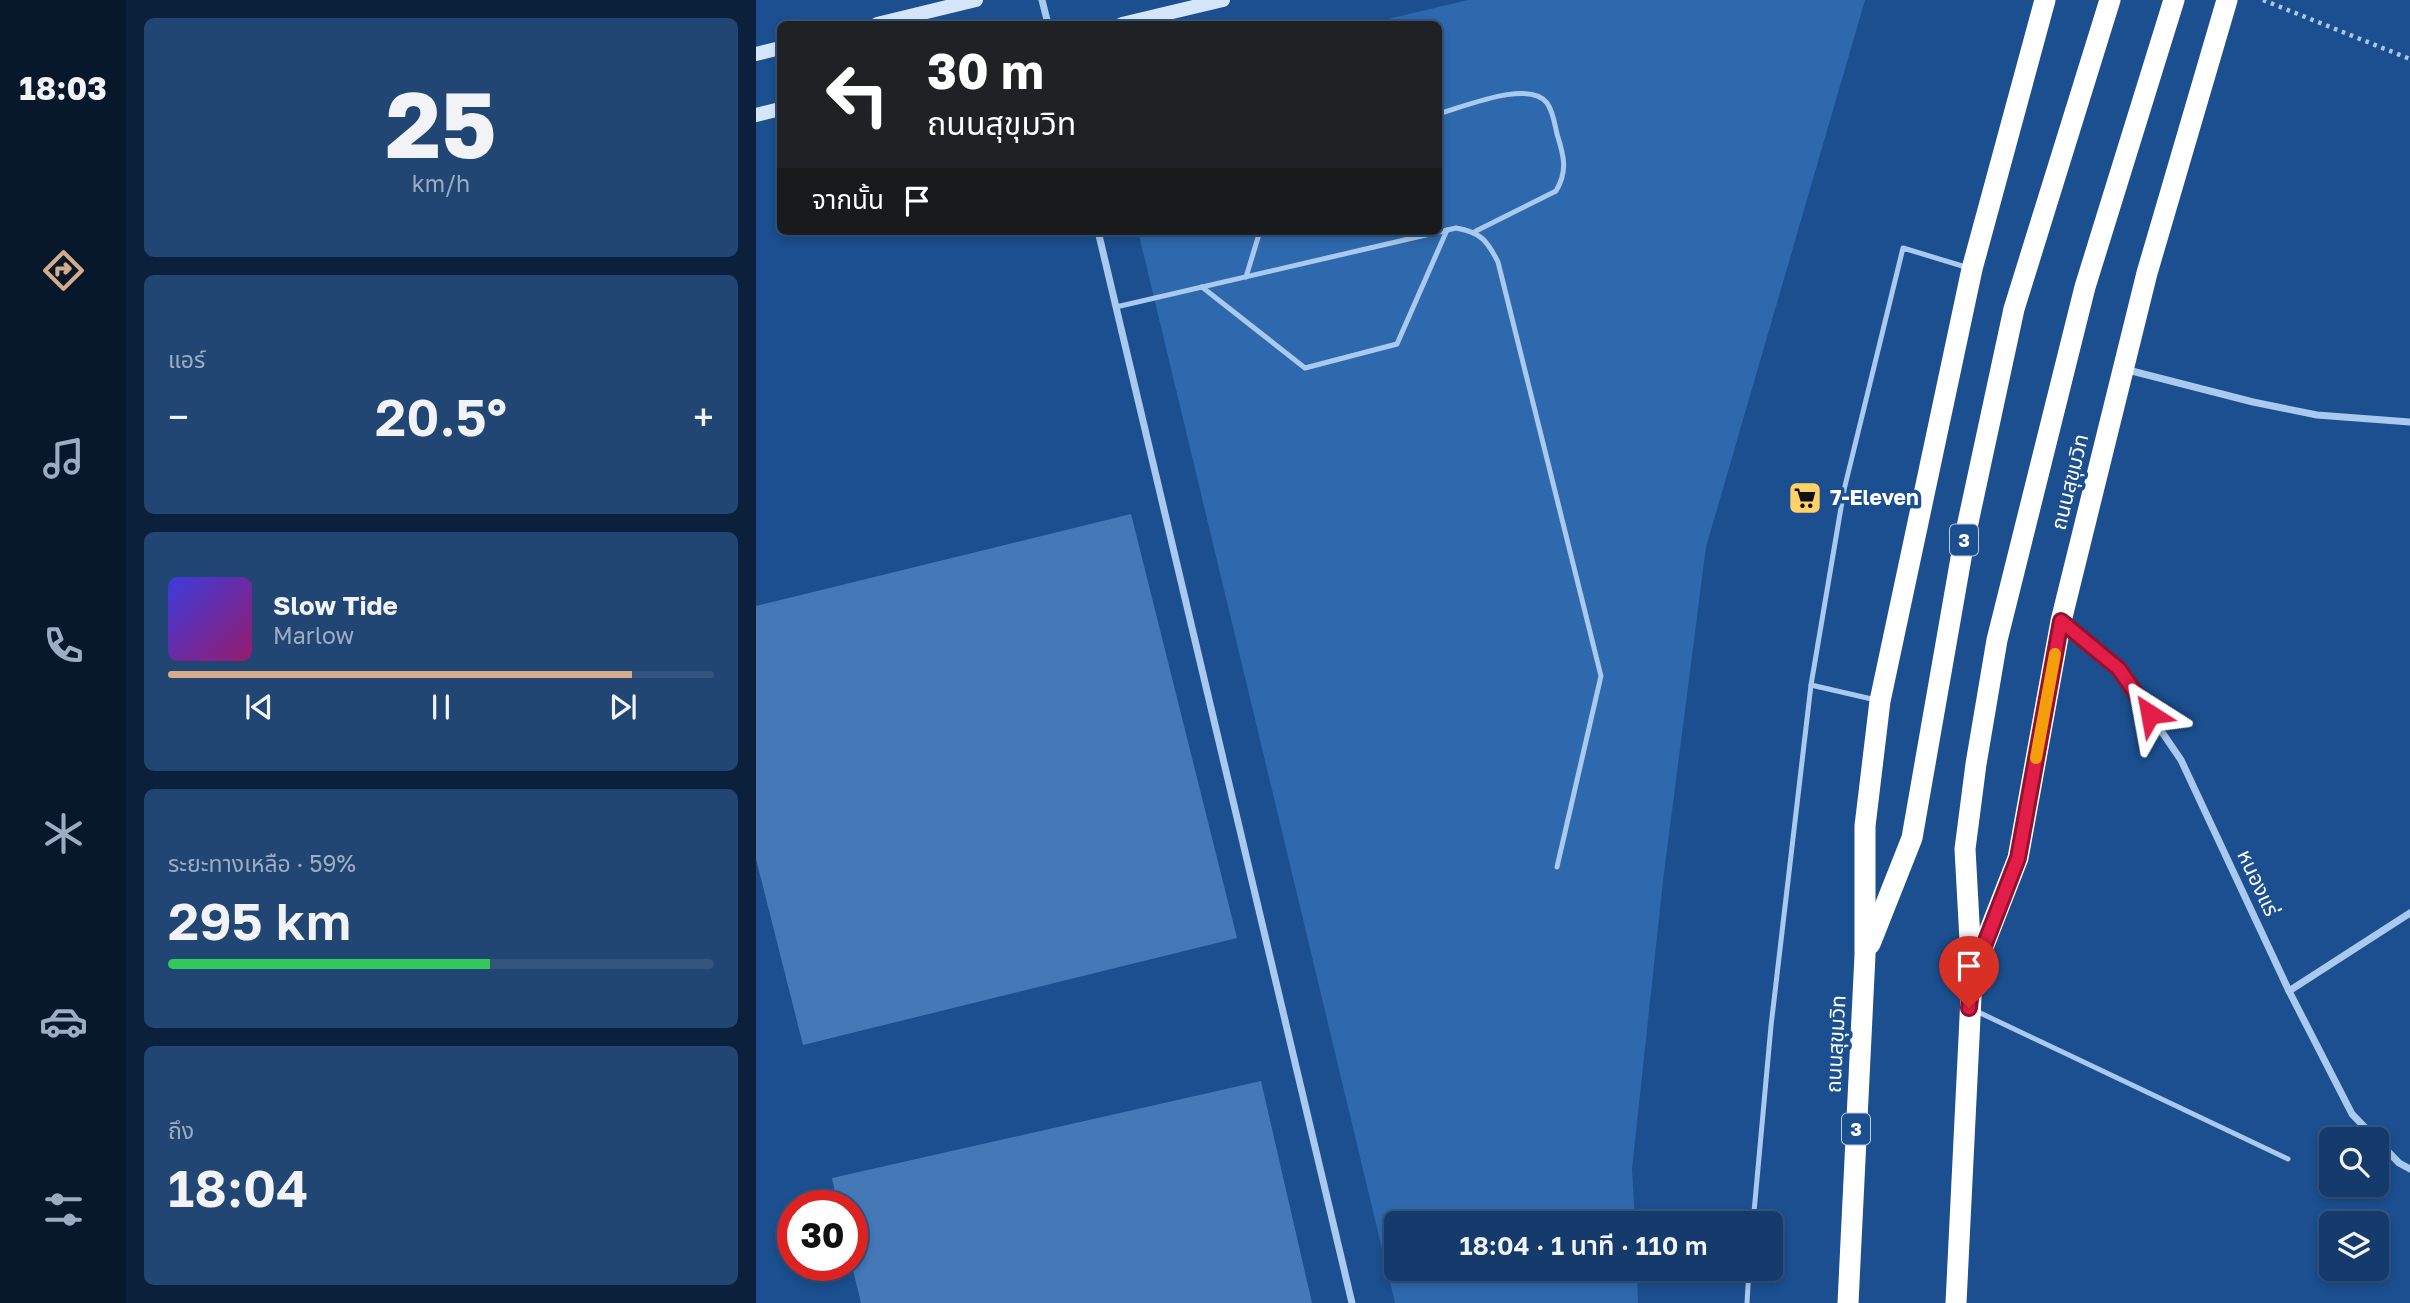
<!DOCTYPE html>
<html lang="th">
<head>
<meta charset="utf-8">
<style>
	body { margin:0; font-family:"Golos Text","Noto Sans Thai",sans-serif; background:#214673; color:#f1f3f6; height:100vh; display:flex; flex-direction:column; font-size:26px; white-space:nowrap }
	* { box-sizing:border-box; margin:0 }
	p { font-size:23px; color:#9dadc1 }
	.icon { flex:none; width:38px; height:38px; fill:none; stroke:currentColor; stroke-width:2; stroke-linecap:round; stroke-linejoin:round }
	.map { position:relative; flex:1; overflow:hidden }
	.sheet { display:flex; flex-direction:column; gap:18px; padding:18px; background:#0b203b; width:630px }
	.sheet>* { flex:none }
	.banner { position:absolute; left:21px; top:21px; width:665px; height:214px; border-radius:10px; box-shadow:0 4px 10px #0003,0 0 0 2px #33557e; background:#202124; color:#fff; overflow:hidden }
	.controls { position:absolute; left:1563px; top:1127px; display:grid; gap:14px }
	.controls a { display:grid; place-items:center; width:70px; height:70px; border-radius:10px; background:#143b6b; box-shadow:0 4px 10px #0003,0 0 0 2px #33557e; font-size:35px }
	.speed { position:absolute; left:21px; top:1190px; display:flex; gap:14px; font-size:35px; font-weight:700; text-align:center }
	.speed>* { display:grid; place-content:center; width:91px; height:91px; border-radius:50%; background:#143b6b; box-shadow:0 4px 10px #0003,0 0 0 2px #33557e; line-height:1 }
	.speed .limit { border:10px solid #d22; background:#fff; color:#111 }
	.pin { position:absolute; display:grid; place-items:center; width:60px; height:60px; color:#fff; margin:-72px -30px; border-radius:50% 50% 50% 0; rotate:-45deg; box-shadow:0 0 7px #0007 }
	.pin .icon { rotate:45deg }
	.me { position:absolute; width:77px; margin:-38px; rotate:326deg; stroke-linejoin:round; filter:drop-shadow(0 0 5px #0008) }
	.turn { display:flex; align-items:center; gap:24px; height:147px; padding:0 35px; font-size:32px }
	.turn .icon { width:91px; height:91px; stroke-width:2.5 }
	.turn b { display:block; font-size:49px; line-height:60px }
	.then { display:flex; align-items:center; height:66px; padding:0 35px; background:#0003; gap:14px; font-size:26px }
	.big { font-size:52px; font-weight:600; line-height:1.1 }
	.sheet .widget { flex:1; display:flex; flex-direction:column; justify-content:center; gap:10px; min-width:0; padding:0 24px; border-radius:10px; background:#214673 }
	.sheet .dial { align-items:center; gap:0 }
	.dial b { font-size:91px; line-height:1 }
	.song { display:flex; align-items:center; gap:21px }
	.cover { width:84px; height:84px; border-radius:10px; background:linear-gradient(135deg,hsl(240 70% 55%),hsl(320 70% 35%)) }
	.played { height:7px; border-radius:4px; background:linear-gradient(90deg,#d6ab8b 85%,#33557e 85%) }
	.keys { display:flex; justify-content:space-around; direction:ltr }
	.heat { display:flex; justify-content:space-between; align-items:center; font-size:38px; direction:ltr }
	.charge { height:10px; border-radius:5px; background:linear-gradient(90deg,#34c759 59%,#33557e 0) }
	.trip { position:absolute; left:628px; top:1211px; width:399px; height:70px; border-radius:10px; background:#143b6b; box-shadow:0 4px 10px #0003,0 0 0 2px #33557e; font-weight:600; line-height:70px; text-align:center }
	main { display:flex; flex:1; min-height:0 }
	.tab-bar { display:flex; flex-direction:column; width:126px; justify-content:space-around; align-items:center; background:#08182b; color:#9dadc1 }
	.tab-bar .icon { width:49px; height:49px }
	.tab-bar .current { color:#d6ab8b }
	.tab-bar b { font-size:32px; color:#f1f3f6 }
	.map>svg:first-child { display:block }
	.green { fill:#2e69ad }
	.building { fill:#4478b7 }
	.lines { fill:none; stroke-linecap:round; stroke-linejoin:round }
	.path { stroke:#a9c9ee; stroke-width:4.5; stroke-dasharray:3.5 5; stroke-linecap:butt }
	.lane { stroke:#a9c9ee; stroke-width:5 }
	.street { stroke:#a9c9ee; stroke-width:7 }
	.secondary { stroke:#d6e6fa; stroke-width:14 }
	.highway { stroke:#fff; stroke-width:21 }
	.route-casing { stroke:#92132f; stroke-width:18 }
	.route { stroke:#e11d48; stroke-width:12 }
	.slow { stroke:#f59e0b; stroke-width:12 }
	.labels { text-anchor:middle; stroke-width:7; stroke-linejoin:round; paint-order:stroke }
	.shield { fill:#1b4f8f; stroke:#bbcadd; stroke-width:2 }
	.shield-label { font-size:19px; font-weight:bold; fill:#fff }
	.street-label { font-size:21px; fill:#fff; stroke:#1b4f8f }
	.poi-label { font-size:21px; font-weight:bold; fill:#fff; stroke:#1b4f8f; text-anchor:start }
</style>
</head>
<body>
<main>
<nav class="tab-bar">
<b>18:03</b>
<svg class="icon current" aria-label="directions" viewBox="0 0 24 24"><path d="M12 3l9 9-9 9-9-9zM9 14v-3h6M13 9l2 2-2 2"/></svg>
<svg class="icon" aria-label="music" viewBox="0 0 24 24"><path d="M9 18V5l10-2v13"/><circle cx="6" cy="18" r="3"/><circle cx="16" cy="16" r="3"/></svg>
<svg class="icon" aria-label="phone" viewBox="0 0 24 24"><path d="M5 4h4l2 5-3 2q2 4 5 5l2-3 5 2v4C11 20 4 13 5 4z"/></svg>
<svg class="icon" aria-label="climate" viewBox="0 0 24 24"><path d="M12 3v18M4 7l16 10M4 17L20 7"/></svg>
<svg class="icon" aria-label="car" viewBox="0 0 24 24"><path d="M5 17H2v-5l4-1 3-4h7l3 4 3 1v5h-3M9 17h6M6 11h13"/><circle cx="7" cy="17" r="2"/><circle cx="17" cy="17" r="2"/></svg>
<svg class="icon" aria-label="filters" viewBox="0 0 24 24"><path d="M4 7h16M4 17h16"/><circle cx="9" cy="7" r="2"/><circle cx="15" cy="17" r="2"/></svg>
</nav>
<section class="sheet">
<div class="widget dial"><b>25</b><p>km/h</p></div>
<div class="widget"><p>แอร์</p>
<div class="heat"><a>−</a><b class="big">20.5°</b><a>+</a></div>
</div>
<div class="widget">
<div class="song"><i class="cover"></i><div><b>Slow Tide</b><p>Marlow</p></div></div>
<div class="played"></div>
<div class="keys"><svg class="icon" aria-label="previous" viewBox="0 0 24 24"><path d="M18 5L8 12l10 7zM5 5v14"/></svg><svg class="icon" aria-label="pause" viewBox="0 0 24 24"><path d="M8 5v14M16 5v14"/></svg><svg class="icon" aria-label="next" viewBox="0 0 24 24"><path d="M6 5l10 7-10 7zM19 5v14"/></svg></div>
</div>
<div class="widget"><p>ระยะทางเหลือ · 59%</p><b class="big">295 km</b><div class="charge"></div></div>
<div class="widget"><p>ถึง</p><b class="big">18:04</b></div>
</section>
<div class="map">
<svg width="1654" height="1303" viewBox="0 0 1654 1303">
	<rect width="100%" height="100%" fill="#1b4f8f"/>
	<polygon class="green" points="712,0 1109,0 950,547 907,881 876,1169 879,1223 640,1223 640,1269 881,1269 882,1303 639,1303 382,231 682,231 682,24 611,24"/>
	<g class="building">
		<polygon points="375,514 481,938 47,1045 0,859 0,606"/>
		<polygon points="505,1081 556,1303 105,1303 96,1266 96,1206 82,1206 76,1178"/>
	</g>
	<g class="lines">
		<polyline class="path" points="1507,0 1654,59"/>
		<g class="lane">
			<path d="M 682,114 C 708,107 773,79 791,103 C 797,111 799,125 801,134 C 808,156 812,171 800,191 L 720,231"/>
			<polyline points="490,277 504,231"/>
			<polyline points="446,287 549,368 641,344 691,230"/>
			<path d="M 360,307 L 700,228 C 724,232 731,240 742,262 L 845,676 L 801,867"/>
			<polyline points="1055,685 1120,700"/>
			<polyline points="1218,1010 1532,1159"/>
			<polyline points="997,1223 1015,1026 1055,685 1088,490 1147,248 1213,268"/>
			<polyline points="991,1303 993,1269"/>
		</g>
		<g class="street">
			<polyline points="286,0 292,24"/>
			<polyline points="342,231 596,1303"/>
			<polyline points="1368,369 1497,402 1561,415 1654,422"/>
			<polyline points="1308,623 1363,669 1425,760 1533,991 1596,1114 1643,1163 1654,1169"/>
			<polyline points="1533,991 1654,913"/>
		</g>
		<g class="secondary">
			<polyline points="121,24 220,0"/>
			<polyline points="366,24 467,0"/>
			<polyline points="0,54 24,48"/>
			<polyline points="0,115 24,109"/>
		</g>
		<g class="highway">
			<polyline points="1114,944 1156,838 1208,541 1258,309 1354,0"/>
			<polyline points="1219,968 1262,858 1305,621 1391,273 1471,0"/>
			<polyline points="1092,1303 1109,955 1109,826 1124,701 1216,269 1289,0"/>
			<polyline points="1200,1303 1216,977 1209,849 1220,764 1241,640 1329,287 1418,0"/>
		</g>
	</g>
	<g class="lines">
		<defs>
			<polyline id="route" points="1213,1008 1216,977 1262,858 1305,621 1363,669 1394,714"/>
		</defs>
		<use href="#route" class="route-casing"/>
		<use href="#route" class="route"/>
		<polyline class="slow" points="1280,758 1299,654"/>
	</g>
	<defs>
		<symbol id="supermarket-square" viewBox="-11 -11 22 22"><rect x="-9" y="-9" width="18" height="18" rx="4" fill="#ffd166" stroke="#1b4f8f"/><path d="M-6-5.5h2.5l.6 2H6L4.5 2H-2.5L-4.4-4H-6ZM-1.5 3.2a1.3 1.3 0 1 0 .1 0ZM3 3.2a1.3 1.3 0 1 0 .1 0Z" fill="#111"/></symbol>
	</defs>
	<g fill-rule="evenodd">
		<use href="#supermarket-square" x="1030" y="479" width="38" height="38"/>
	</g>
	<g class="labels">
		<g class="shield">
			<rect x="1194" y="524.5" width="28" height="31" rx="5"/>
			<rect x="1086" y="1113.5" width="28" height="31" rx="5"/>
		</g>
		<g class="shield-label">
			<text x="1208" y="547">3</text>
			<text x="1100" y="1136">3</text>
		</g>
		<g class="street-label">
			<text transform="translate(1314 482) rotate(-76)" y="7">ถนนสุขุมวิท</text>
			<text transform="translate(1502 883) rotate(65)" y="7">หนองแร่</text>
			<text transform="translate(1080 1044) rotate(-87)" y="7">ถนนสุขุมวิท</text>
		</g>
		<g class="poi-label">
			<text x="1074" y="505">7-Eleven</text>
		</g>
	</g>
</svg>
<div class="controls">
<a><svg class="icon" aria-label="search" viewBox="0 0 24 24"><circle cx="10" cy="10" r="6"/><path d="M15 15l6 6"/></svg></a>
<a><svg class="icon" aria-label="layers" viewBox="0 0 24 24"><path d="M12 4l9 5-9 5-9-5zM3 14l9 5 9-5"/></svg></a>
</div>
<div class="speed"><div class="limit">30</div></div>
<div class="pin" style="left:1213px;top:1008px;background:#d93025"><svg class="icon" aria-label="arrive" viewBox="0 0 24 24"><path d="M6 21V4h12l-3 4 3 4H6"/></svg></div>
<svg class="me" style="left:1394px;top:714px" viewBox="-20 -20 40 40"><path d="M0-17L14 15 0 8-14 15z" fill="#e11d48" stroke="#fff" stroke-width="4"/></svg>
<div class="trip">18:04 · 1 นาที · 110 m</div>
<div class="banner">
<div class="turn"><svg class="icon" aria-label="left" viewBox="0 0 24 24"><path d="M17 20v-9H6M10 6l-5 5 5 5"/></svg><div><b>30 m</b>ถนนสุขุมวิท</div></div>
<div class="then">จากนั้น<svg class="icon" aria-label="arrive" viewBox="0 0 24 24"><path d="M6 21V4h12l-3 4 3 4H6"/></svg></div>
</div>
</div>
</main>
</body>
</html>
